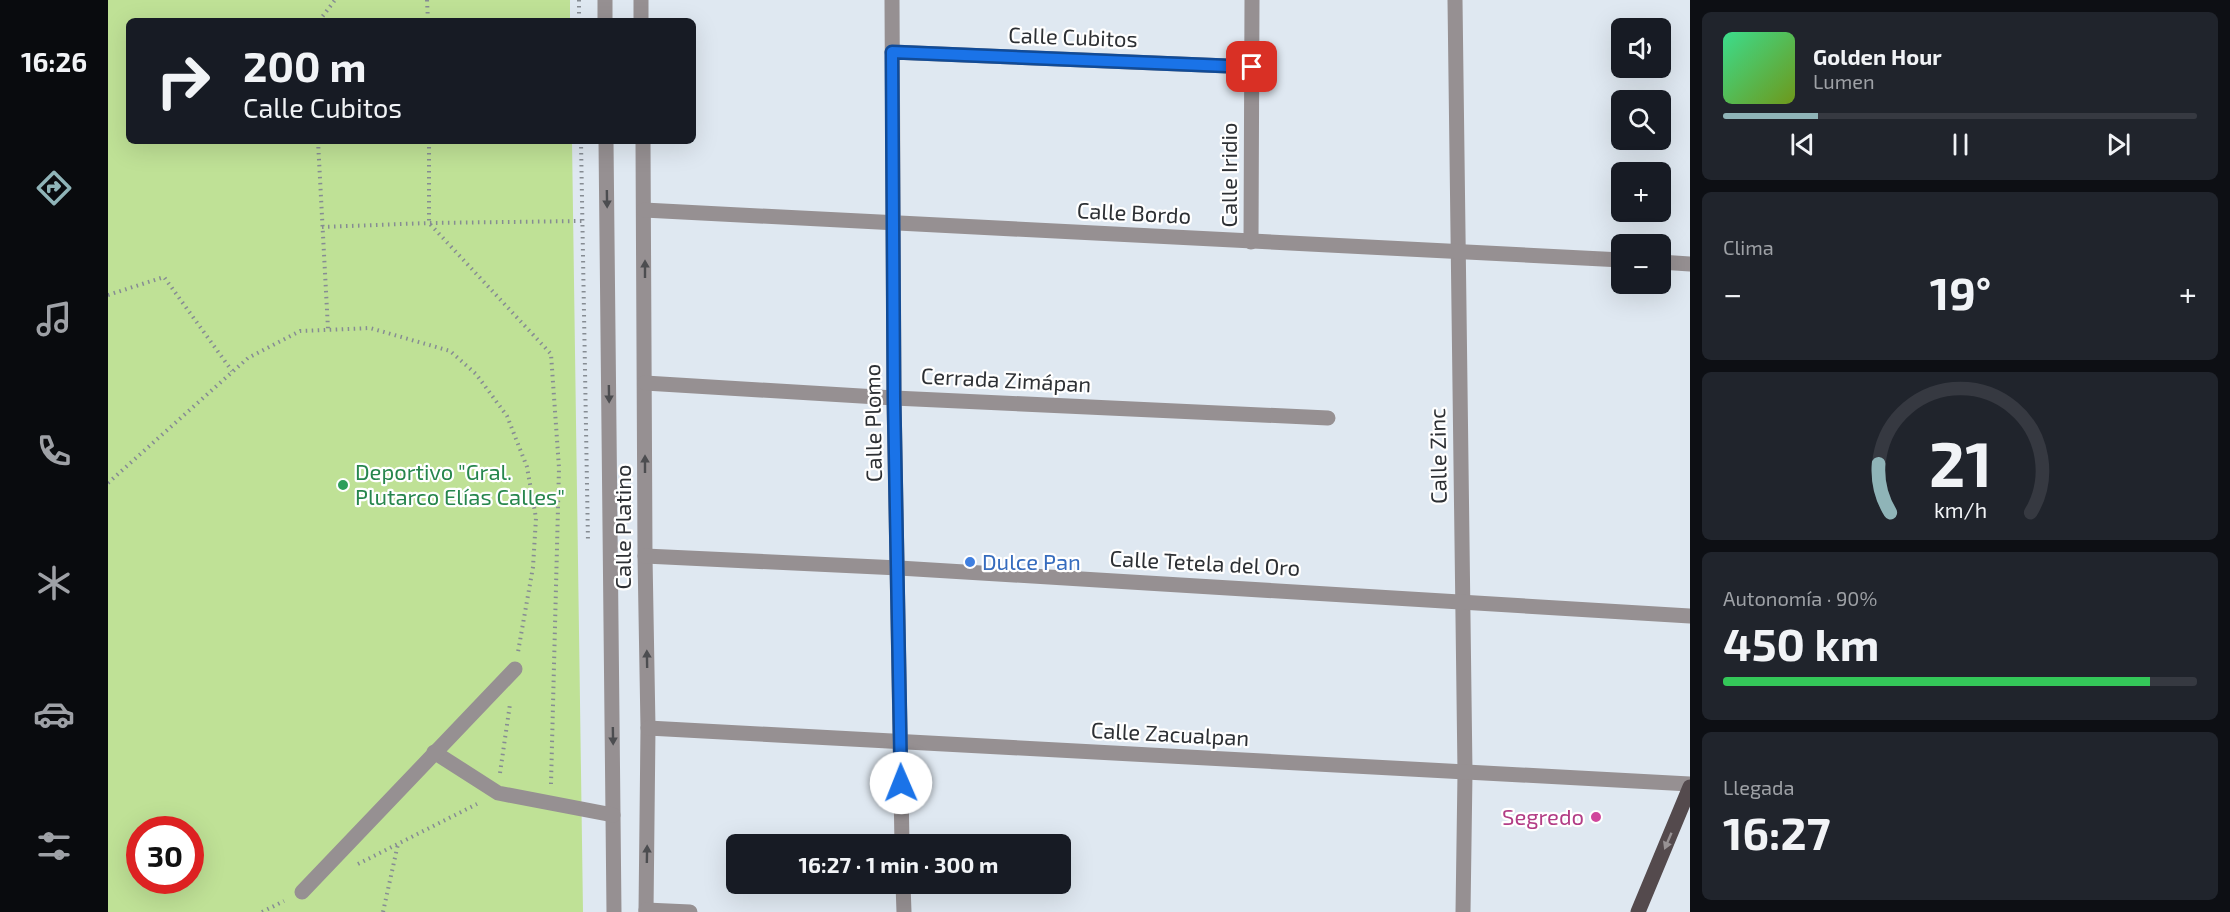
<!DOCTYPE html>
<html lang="es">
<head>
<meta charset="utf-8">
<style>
	body { margin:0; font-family:"Exo 2",sans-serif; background:#20242c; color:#f1f3f6; height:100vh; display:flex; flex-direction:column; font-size:22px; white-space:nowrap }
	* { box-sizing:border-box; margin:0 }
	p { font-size:20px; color:#9ea1a6 }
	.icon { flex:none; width:33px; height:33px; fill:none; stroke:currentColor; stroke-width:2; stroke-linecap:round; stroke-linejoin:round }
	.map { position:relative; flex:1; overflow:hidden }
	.drawer { display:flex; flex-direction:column; gap:12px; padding:12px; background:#0d0f14; width:540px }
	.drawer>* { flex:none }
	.hud { position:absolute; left:18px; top:18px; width:570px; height:126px; border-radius:9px; box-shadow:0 6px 24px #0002; background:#171b24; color:#f1f3f6; overflow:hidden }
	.tools { position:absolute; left:1503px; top:18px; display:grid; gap:12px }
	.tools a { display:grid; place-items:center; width:60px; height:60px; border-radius:9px; background:#171b24; box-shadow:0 6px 24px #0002; font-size:30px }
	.speed { position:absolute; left:18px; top:816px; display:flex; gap:12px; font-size:30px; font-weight:700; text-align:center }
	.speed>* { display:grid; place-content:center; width:78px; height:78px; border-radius:50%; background:#171b24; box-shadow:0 6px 24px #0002; line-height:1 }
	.speed .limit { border:9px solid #d22; background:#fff; color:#111 }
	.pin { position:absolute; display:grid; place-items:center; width:51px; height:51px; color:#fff; margin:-26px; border-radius:12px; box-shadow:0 3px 9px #0006 }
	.me { position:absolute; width:66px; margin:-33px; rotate:359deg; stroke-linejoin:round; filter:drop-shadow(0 0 4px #0008) }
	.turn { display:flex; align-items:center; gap:21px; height:126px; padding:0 18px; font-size:27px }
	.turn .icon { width:78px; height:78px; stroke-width:2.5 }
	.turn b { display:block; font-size:42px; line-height:51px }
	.big { font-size:45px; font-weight:700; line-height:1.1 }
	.drawer .tile { flex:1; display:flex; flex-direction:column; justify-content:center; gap:9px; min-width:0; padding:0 21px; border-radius:9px; background:#20242c }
	.drawer .dial { align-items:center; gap:0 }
	.dial svg { height:156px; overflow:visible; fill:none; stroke:#363941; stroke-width:7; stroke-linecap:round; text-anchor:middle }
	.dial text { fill:#f1f3f6; stroke:none }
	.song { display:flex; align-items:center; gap:18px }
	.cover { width:72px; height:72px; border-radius:9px; background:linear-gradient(135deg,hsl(150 70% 55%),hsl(80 70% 35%)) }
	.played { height:6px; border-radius:3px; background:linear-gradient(90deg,#8fb4b8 20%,#363941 20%) }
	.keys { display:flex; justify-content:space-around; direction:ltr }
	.heat { display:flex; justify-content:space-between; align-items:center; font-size:33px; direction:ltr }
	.charge { height:9px; border-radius:4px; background:linear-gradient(90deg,#34c759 90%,#363941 0) }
	.trip { position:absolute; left:618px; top:834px; width:345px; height:60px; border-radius:9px; background:#171b24; box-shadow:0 6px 24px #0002; font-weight:700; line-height:60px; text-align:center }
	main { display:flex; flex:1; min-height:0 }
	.tab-bar { display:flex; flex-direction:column; width:108px; justify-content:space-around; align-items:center; background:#090b0e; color:#9ea1a6 }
	.tab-bar .icon { width:42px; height:42px }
	.tab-bar .current { color:#8fb4b8 }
	.tab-bar b { font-size:27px; color:#f1f3f6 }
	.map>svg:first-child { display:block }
	.green { fill:#bfe196; fill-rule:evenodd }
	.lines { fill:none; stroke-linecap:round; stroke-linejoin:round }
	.path { stroke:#868c93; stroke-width:4; stroke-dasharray:1.5 4.5; stroke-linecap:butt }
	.minor { stroke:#969092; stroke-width:15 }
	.major { stroke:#544a4d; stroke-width:15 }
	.oneway { fill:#4c4d50 }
	.oneway2 { fill:#989294 }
	.route-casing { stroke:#114b97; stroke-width:15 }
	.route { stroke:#1a73e8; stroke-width:10 }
	.leisure-dot { fill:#2e9e5b; stroke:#fff; stroke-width:2 }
	.shop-dot { fill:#3f7fe0; stroke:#fff; stroke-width:2 }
	.hotel-dot { fill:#d1479c; stroke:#fff; stroke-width:2 }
	.labels { text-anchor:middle; stroke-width:4.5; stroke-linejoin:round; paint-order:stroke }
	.street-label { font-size:22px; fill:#2d3034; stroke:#fff }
	.leisure-label { font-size:22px; fill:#27864d; stroke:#fff; text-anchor:start }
	.shop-label { font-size:22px; fill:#366cbe; stroke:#fff; text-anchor:start }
	.hotel-label { font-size:22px; fill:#b23c85; stroke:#fff; text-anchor:end }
</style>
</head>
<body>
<main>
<nav class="tab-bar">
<b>16:26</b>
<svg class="icon current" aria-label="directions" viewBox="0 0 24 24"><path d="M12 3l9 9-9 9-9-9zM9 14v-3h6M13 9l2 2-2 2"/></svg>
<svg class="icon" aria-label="music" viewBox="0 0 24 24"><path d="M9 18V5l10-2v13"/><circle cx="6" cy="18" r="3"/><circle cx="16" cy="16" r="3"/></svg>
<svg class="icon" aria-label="phone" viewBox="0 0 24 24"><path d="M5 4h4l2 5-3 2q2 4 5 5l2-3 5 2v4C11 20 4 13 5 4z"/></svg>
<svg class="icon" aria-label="climate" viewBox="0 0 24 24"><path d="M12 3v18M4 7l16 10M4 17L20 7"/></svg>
<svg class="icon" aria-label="car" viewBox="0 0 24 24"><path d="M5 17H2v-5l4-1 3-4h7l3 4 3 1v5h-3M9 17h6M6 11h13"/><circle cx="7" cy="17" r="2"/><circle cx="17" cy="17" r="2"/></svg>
<svg class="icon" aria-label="filters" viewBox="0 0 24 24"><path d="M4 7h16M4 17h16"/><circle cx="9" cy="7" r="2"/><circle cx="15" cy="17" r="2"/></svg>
</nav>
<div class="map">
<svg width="1582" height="912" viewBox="0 0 1582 912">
	<rect width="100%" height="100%" fill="#dfe8f1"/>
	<path class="green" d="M 0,0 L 462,0 L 462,21 L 21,21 L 21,141 L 464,141 L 475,912 L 0,912 ZM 32,830 L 82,830 L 82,880 L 32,880 Z"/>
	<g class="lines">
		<g class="path">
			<polyline points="319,0 320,21"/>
			<polyline points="471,0 471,21"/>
			<polyline points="211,21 227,0"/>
			<polyline points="210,141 220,329"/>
			<polyline points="321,141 321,223 443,354 451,468 443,784"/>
			<polyline points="473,141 480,542"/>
			<polyline points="214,227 321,223 475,221"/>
			<polyline points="0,295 56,277 124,371"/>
			<polyline points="0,483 140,358 192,331 262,328 342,351 368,374 399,416 419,467 428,518 425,567 410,652"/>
			<polyline points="392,773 402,704"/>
			<polyline points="250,864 369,804"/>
			<polyline points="154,912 176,901"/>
			<polyline points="275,912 290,844"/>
		</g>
		<g class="minor">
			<polyline points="497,0 497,21"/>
			<polyline points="533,0 533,21"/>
			<polyline points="784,0 786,398 794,844"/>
			<polyline points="1347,0 1357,773 1355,912"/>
			<polyline points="784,52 1144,67"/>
			<polyline points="498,141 506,912"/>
			<polyline points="535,141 537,556 540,728 538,912"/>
			<polyline points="536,210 1514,260"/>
			<polyline points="1143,242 1144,0"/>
			<polyline points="1552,262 1582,264"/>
			<polyline points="537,383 786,398 1220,418"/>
			<polyline points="537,556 791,568 1582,616"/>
			<polyline points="540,728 1582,784"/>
			<polyline points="326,752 390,793 505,815"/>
			<polyline points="795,884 796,912"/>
			<polyline points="194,892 407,669"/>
			<polyline points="538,910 582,912"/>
		</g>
		<polyline class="major" points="1530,912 1582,787"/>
	</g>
	<defs><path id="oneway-solid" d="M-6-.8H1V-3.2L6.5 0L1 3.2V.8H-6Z" transform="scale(1.5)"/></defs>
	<g class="oneway">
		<use href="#oneway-solid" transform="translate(499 199) rotate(89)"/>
		<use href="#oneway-solid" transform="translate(537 269) rotate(-90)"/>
		<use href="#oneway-solid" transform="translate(501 394) rotate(89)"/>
		<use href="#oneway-solid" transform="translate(537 464) rotate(-90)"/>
		<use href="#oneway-solid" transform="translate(539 659) rotate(-91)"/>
		<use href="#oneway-solid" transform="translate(505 736) rotate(89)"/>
		<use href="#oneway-solid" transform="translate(539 854) rotate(-89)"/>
	</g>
	<use class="oneway2" href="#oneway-solid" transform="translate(1560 841) rotate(113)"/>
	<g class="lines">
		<defs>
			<polyline id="route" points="793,783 786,398 784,52 1144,67"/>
		</defs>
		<use href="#route" class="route-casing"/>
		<use href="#route" class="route"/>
	</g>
	<circle class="leisure-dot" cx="235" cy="485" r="6"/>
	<circle class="shop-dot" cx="862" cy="562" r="6"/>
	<circle class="hotel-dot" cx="1488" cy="817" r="6"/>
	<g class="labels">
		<g class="street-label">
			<text transform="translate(965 37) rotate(2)" y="8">Calle Cubitos</text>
			<text transform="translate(1121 175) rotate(-90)" y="8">Calle Iridio</text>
			<text transform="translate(1026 213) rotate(3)" y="8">Calle Bordo</text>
			<text transform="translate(898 380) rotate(3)" y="8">Cerrada Zimápan</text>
			<text transform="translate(765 423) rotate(-91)" y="8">Calle Plomo</text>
			<text transform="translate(1330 456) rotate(-91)" y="8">Calle Zinc</text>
			<text transform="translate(515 527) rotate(-90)" y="8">Calle Platino</text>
			<text transform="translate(1097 563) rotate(3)" y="8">Calle Tetela del Oro</text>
			<text transform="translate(1062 734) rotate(3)" y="8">Calle Zacualpan</text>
		</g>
		<g class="leisure-label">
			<text x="247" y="480">Deportivo "Gral.<tspan x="247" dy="25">Plutarco Elías Calles"</tspan></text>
		</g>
		<g class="shop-label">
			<text x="874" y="570">Dulce Pan</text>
		</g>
		<g class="hotel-label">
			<text x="1476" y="825">Segredo</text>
		</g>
	</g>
</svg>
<div class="tools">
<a><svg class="icon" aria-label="sound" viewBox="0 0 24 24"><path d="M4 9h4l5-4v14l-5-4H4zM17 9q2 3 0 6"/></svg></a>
<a><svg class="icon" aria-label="search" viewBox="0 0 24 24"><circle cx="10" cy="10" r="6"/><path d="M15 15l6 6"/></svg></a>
<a>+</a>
<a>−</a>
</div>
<div class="speed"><div class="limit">30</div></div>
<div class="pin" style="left:1144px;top:67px;background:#d93025"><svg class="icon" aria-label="arrive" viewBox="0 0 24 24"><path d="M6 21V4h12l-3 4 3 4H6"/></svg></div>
<svg class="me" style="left:793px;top:783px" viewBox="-20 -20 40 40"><circle r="19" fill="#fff"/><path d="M0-13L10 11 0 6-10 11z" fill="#1a73e8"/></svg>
<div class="trip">16:27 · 1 min · 300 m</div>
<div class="hud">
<div class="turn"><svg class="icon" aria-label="right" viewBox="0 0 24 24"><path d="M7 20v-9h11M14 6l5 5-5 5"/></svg><div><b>200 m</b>Calle Cubitos</div></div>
</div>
</div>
<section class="drawer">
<div class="tile">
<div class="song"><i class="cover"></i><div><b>Golden Hour</b><p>Lumen</p></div></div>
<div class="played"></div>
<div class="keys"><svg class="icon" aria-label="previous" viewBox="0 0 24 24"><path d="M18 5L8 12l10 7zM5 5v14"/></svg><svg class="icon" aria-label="pause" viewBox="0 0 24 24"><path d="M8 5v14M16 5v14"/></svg><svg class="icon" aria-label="next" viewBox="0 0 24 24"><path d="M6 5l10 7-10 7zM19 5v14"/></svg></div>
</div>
<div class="tile"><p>Clima</p>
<div class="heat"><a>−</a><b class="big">19°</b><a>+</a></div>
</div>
<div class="tile dial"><svg viewBox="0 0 100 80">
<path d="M14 69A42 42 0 1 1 86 69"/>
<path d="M14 69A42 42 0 0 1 8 44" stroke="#8fb4b8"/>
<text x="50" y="56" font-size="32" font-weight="700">21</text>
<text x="50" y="72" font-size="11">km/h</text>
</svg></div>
<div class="tile"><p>Autonomía · 90%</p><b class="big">450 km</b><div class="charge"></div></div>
<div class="tile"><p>Llegada</p><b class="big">16:27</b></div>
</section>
</main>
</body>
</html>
